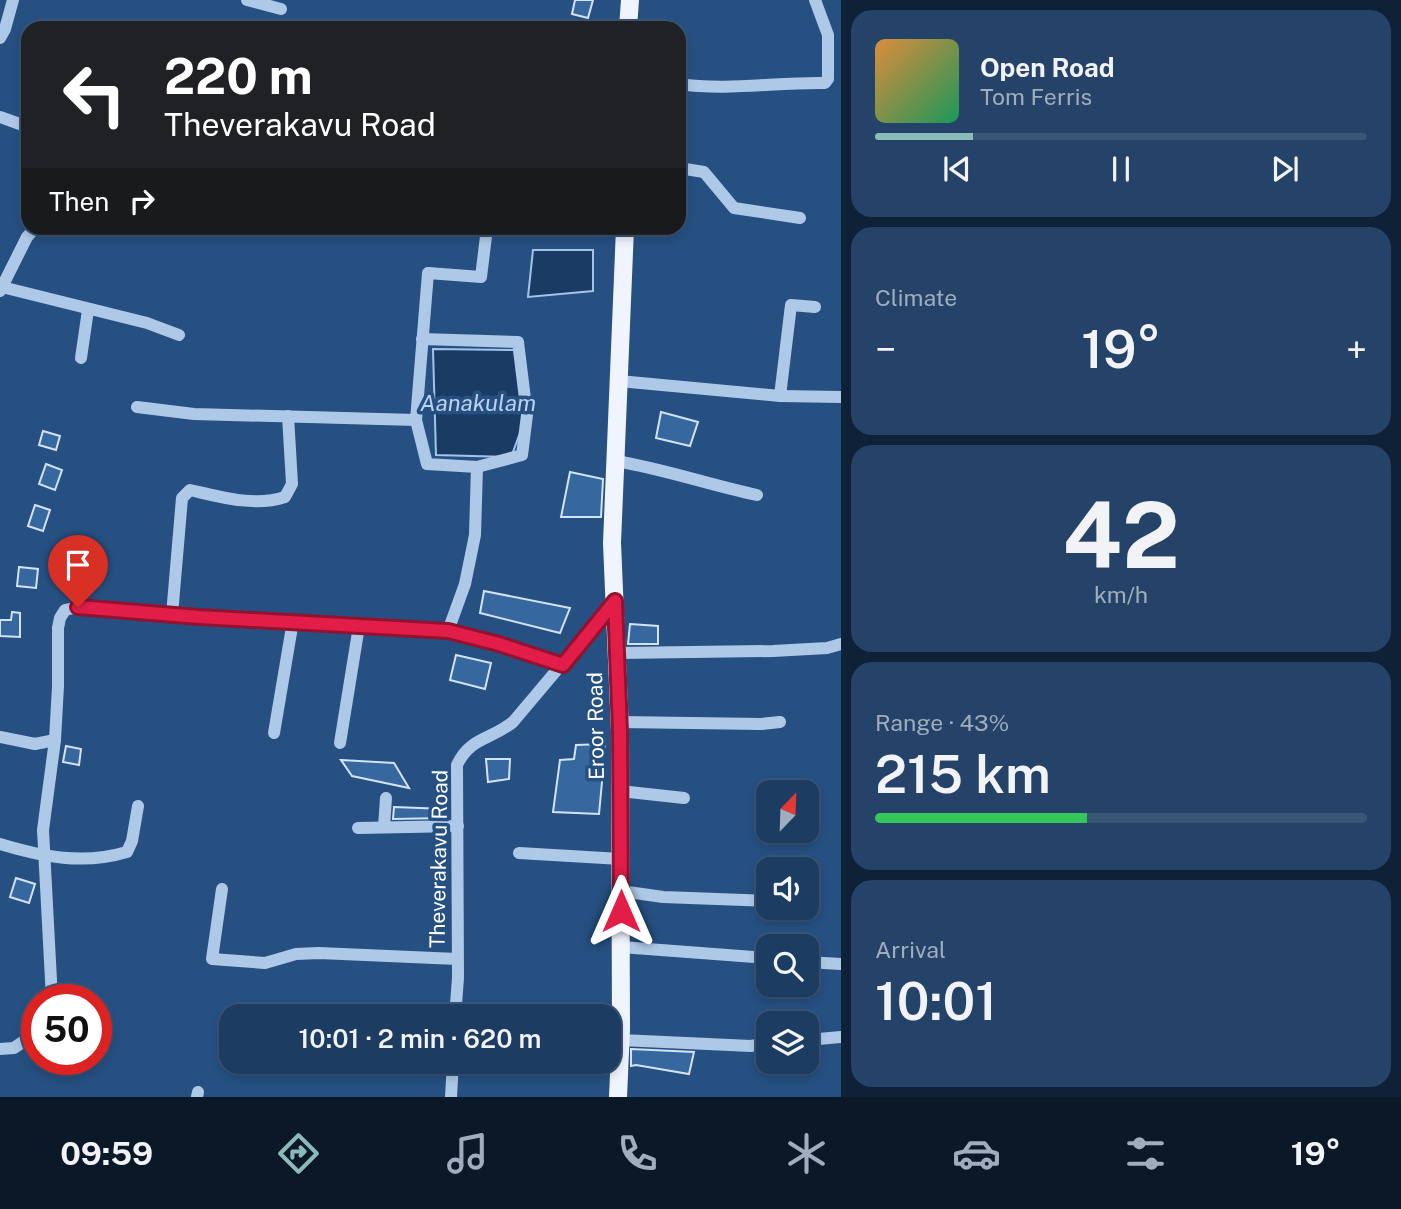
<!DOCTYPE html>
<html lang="en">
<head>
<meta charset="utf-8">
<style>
	body { margin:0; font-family:"Public Sans",sans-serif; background:#254368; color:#f1f3f6; height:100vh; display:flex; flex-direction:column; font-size:26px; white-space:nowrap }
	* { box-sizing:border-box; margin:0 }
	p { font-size:23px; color:#a0adbe }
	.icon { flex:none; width:38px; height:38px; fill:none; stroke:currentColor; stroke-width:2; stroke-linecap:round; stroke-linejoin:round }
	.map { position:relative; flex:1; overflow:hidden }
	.panel { display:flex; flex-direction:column; gap:10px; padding:10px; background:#0f2136; width:560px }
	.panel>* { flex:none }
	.guide { position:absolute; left:21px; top:21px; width:665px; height:214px; border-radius:21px; box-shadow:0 4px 10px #0003,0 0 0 2px #3a5677; background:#202124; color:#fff; overflow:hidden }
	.needle { width:46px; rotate:23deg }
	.buttons { position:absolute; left:756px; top:780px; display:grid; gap:14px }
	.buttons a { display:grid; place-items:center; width:63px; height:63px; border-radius:14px; background:#1c3c62; box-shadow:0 4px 10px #0003,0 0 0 2px #3a5677; font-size:35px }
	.speed { position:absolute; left:21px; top:984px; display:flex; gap:14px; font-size:35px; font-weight:700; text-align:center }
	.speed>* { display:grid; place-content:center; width:91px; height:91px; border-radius:50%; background:#1c3c62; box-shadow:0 4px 10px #0003,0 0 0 2px #3a5677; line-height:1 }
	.speed .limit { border:10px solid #d22; background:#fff; color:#111 }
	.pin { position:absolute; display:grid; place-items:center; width:60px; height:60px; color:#fff; margin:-72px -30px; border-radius:50% 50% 50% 0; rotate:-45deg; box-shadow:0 0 7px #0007 }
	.pin .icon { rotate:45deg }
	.me { position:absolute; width:77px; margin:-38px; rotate:0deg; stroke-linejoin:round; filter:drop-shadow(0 0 5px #0008) }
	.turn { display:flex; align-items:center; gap:24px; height:147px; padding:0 28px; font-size:32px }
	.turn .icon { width:91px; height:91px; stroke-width:2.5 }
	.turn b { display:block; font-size:49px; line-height:60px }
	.then { display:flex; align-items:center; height:66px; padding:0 28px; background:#0003; gap:14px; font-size:26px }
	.big { font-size:52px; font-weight:600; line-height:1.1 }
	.panel .card { flex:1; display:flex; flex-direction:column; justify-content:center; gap:10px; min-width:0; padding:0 24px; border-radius:21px; background:#254368 }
	.panel .dial { align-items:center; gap:0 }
	.dial b { font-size:91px; line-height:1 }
	.song { display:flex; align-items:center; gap:21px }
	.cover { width:84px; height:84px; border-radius:10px; background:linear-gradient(135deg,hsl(30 70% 55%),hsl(150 70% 35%)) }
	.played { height:7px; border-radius:4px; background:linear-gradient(90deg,#8bbbb9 20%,#3a5677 20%) }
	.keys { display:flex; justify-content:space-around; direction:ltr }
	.heat { display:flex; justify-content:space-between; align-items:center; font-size:38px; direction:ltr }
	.charge { height:10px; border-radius:5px; background:linear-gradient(90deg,#34c759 43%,#3a5677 0) }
	.trip { position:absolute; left:219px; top:1004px; width:402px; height:70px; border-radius:21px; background:#1c3c62; box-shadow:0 4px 10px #0003,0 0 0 2px #3a5677; font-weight:600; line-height:70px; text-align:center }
	.dock { display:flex; height:112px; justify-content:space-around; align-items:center; background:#0b1827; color:#a0adbe }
	.dock .icon { width:49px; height:49px }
	.dock .on { color:#8bbbb9 }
	.dock b { font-size:32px; color:#f1f3f6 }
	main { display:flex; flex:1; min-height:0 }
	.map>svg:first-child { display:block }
	.water { fill:#1a3b63; stroke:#a3c4e8; stroke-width:2 }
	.building { fill:#36679f; stroke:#d2e3f6; stroke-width:2 }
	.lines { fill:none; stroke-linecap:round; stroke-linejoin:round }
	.minor { stroke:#aec9e7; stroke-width:12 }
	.major { stroke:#f0f5fd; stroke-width:18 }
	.route-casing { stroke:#92132f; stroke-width:18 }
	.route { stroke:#e11d48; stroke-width:12 }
	.labels { text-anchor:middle; stroke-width:7; stroke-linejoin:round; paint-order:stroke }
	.street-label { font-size:21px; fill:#fff; stroke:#265082 }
	.water-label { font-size:23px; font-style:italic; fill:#bad3ee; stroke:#265082 }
</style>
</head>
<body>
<main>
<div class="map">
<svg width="841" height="1097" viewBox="0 0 841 1097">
	<rect width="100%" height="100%" fill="#265082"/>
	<g class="water">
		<polygon points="533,250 593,250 593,291 528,297"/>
		<polygon points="433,349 516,350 523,425 511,457 436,455"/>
	</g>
	<g class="building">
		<polygon points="575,0 593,0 588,18 572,14"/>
		<polygon points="661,412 698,422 690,446 656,438"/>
		<polygon points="43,431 60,436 56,450 39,445"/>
		<polygon points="46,464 62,470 55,490 39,484"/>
		<polygon points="570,472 603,479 601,517 561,517"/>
		<polygon points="35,505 50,510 43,531 28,526"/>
		<polygon points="19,567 38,569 36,588 17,586"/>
		<polygon points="484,591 570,608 560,633 480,613"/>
		<polygon points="12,612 20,613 20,637 0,636 0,620 11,620"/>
		<polygon points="630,624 658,626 658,644 628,644"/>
		<polygon points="456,655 491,663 485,689 450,680"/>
		<polygon points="605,744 603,755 594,756 593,770 603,771 599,814 553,812 560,760 574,759 576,745"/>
		<polygon points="66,746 81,749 79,765 63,762"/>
		<polygon points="486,759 510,759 509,779 488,782"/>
		<polygon points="341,760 394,763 409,788 352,776"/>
		<polygon points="394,807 445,809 444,818 393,819"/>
		<polygon points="16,878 35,884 29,903 10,897"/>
		<polygon points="631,1049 694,1052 689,1074 636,1065 631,1066"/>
	</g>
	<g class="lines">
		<g class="minor">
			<polyline points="247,0 281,9"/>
			<polyline points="0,38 5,29 13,0"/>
			<path d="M 679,84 C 728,91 777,82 825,83 L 828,79 L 828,35 L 815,0"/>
			<polyline points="0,117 28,127"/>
			<polyline points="679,168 704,172 734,208 800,218"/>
			<polyline points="2,287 147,323 179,335"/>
			<polyline points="0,291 27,237 35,228"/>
			<polyline points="422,339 518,342 527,415 522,455 477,467"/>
			<polyline points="81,358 88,310"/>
			<polyline points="619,381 780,396 791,305 815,307"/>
			<polyline points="780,396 841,397"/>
			<polyline points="137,407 194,414 416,420"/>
			<path d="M 616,461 C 664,469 710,485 757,495"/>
			<path d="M 172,615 L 182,498 L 190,490 C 220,497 255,507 285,497 L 292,484 L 288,416"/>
			<polyline points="448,631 465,584 475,535 477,467 427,464 416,420 428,273 481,277 487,228"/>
			<polyline points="618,653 773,651 827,648 841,644"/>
			<polyline points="620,722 761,724 780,722"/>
			<polyline points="274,733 293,621"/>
			<polyline points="0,737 35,744 55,740"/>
			<polyline points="340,743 359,626"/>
			<polyline points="620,791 684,798"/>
			<polyline points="384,827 386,798"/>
			<polyline points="358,828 458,826"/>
			<path d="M 0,844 C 43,857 83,865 127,852 L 132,841 L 138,806"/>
			<polyline points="519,853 621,859"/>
			<polyline points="222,889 212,959 265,963 296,954 319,953 457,959"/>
			<polyline points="621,891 663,897 768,901"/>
			<polyline points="621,947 768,958"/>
			<polyline points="807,962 841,964"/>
			<polyline points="52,999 43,830 55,740 58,686 58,628 60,618 65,610 78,607 199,617 448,631 499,644 563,665"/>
			<path d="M 455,1017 L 458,978 L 457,765 C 470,737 491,740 513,722 L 615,601"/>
			<polyline points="621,1040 751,1046 768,1043"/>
			<polyline points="807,1040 841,1037"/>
			<polyline points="0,1049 14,1048 37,1032"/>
			<polyline points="197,1097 198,1092"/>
			<polyline points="451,1097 453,1062"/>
		</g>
		<g class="major">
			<polyline points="628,28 630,0"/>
			<polyline points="618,1097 621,1029 620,731 612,543 625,228"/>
		</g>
	</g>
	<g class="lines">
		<defs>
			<polyline id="route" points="78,607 199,617 448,631 499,644 563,665 615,601 620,731 621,911"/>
		</defs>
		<use href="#route" class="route-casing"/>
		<use href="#route" class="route"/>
	</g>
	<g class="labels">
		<g class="street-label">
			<text transform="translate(596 726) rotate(-91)" y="7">Eroor Road</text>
			<text transform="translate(439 859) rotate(-89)" y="7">Theverakavu Road</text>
		</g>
		<g class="water-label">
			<text x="478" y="411">Aanakulam</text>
		</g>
	</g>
</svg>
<div class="buttons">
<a><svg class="needle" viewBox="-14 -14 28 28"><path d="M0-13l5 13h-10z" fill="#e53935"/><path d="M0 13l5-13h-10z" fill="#a0adbe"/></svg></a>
<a><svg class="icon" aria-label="sound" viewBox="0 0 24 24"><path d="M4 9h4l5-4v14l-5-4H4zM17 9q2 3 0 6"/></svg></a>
<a><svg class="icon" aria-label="search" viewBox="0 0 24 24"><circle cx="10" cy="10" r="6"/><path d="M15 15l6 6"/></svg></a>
<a><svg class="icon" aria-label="layers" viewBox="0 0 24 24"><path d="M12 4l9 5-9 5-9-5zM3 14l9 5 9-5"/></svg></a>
</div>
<div class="speed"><div class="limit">50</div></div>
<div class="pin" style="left:78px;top:607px;background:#d93025"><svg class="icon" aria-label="arrive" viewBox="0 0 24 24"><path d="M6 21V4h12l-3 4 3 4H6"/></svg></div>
<svg class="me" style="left:621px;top:911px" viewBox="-20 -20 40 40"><path d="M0-17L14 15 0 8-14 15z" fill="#e11d48" stroke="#fff" stroke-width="4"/></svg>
<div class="trip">10:01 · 2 min · 620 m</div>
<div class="guide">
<div class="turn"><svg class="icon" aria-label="left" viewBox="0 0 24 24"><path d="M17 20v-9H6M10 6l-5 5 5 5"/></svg><div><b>220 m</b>Theverakavu Road</div></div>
<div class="then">Then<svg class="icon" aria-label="right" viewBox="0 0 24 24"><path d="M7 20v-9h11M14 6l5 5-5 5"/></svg></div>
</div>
</div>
<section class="panel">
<div class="card">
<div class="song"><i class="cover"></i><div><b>Open Road</b><p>Tom Ferris</p></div></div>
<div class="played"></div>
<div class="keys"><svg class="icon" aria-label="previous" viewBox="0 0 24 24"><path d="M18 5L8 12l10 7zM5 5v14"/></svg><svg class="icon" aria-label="pause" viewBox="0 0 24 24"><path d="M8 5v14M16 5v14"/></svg><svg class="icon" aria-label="next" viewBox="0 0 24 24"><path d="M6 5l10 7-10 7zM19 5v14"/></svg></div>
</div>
<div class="card"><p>Climate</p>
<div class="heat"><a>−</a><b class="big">19°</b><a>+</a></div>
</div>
<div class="card dial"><b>42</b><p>km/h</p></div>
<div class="card"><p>Range · 43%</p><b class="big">215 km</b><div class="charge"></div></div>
<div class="card"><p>Arrival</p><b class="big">10:01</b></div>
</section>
</main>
<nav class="dock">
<b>09:59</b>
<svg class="icon on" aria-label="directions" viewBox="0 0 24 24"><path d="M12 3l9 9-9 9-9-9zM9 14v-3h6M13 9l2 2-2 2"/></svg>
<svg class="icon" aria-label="music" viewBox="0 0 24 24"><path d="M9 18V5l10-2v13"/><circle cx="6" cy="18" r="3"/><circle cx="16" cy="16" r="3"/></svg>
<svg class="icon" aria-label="phone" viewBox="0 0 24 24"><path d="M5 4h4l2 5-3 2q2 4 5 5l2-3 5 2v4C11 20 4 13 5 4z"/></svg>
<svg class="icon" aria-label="climate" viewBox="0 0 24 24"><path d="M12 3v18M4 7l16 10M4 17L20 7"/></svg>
<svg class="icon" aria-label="car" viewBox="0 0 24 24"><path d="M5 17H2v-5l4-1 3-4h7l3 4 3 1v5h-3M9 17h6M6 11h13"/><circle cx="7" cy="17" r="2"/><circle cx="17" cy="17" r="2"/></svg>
<svg class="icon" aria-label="filters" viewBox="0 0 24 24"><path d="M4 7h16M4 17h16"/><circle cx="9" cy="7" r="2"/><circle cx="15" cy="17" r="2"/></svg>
<b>19°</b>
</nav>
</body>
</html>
